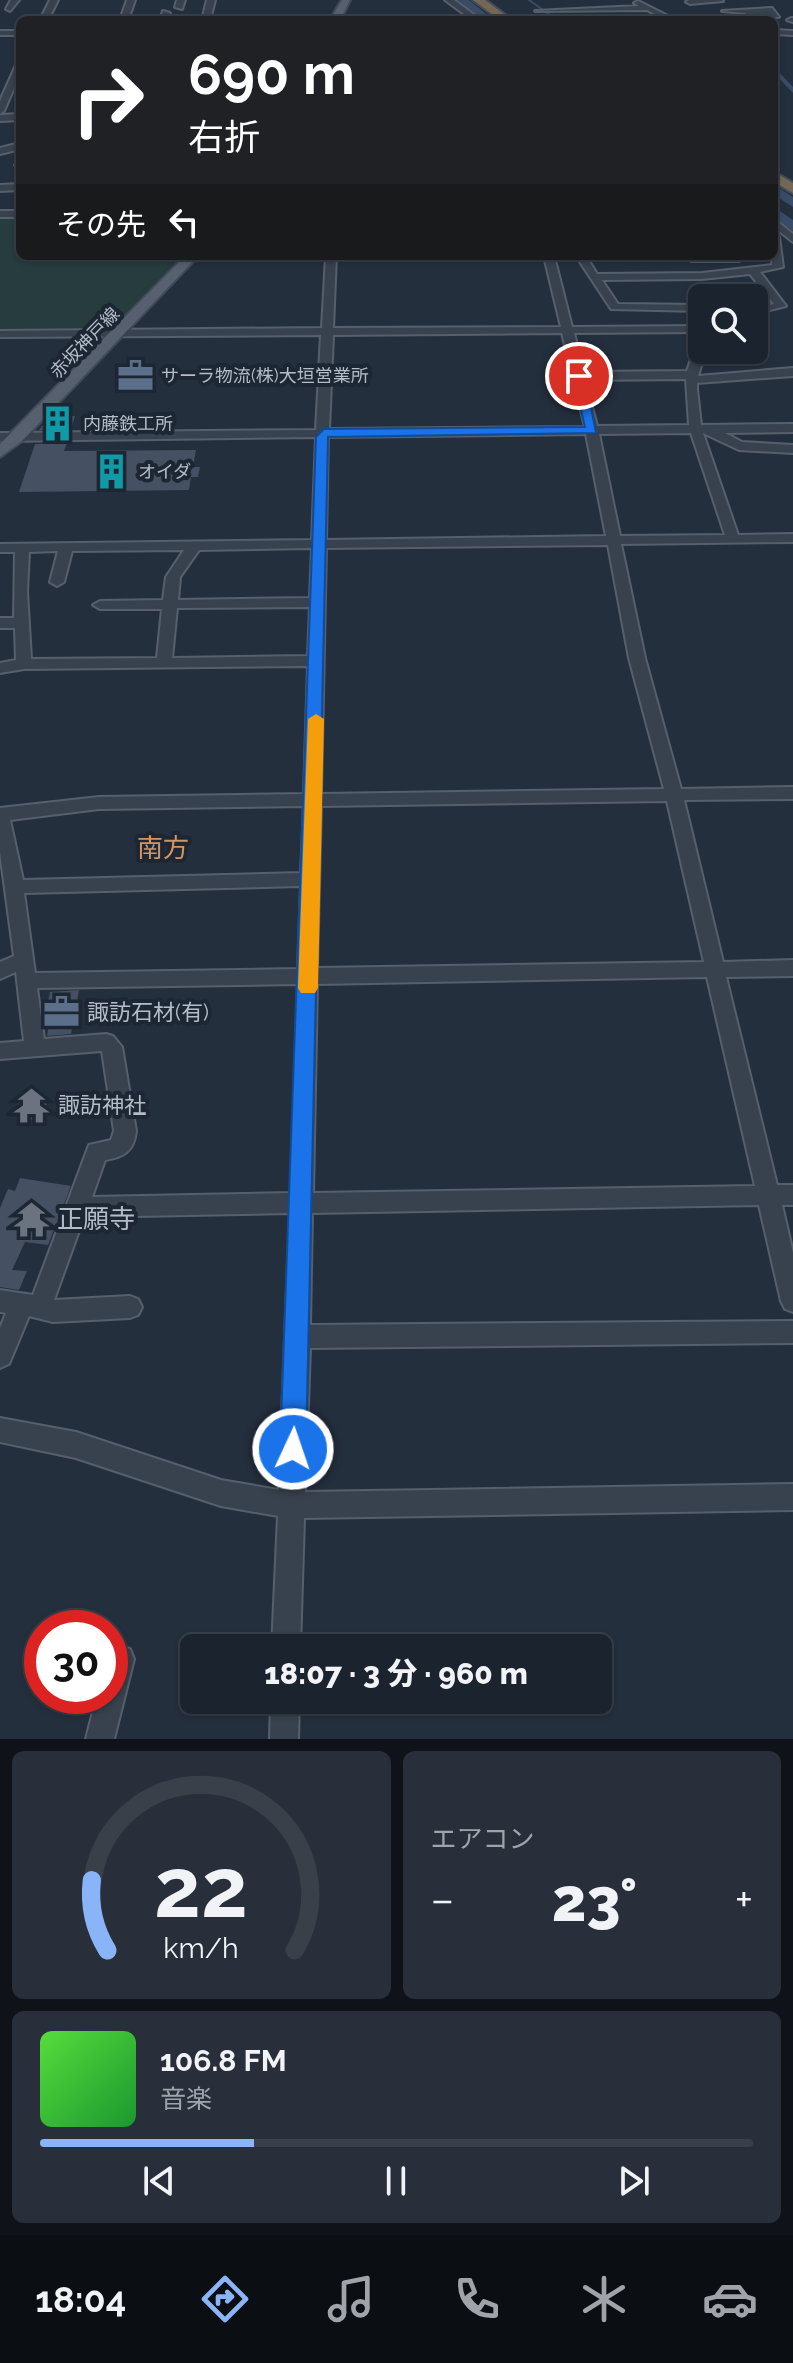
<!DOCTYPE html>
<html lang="ja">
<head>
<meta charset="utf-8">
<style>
	body { margin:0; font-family:Raleway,"Noto Sans JP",sans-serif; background:#282f3a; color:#f1f3f6; height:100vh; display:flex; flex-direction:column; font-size:30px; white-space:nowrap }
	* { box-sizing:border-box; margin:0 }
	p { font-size:26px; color:#a0a4aa }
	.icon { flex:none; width:44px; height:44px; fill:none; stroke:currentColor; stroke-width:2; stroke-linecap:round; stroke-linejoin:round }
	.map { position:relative; height:1739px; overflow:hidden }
	.details { display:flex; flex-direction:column; gap:12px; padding:12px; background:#0f1319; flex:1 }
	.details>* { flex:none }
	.hud { position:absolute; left:16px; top:16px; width:762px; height:244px; border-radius:12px; box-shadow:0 2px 6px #0004,0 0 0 2px #39404a; background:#202124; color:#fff; overflow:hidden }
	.controls { position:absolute; left:688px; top:284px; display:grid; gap:16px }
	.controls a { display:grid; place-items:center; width:80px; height:80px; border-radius:12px; background:#1b232e; box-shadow:0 2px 6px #0004,0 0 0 2px #39404a; font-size:40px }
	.speed { position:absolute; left:24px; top:1610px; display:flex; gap:16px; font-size:40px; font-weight:700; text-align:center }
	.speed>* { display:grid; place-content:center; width:104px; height:104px; border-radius:50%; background:#1b232e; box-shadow:0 2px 6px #0004,0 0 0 2px #39404a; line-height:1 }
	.speed .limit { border:12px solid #d22; background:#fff; color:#111 }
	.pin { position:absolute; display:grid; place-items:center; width:68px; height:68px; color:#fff; margin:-34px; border:4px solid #fff; border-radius:50%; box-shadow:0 2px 8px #0007 }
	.me { position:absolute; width:88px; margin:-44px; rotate:3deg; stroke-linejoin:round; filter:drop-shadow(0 0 6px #0008) }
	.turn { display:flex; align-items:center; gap:28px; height:168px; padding:0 40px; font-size:36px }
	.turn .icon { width:104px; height:104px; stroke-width:2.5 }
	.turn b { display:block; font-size:56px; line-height:68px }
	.then { display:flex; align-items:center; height:76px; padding:0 40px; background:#0003; gap:16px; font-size:30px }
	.big { font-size:60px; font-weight:800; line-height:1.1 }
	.details .card { flex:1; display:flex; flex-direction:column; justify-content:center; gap:12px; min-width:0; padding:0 28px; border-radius:12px; background:#282f3a }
	.details .dial { align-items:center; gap:0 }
	.dial svg { height:208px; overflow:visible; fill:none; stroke:#39404a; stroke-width:7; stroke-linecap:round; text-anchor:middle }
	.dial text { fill:#f1f3f6; stroke:none }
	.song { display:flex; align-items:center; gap:24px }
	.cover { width:96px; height:96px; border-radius:12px; background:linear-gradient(135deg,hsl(110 70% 55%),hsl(130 70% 35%)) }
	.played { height:8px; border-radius:4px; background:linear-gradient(90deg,#8ab4f8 30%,#39404a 30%) }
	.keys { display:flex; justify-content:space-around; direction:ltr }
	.heat { display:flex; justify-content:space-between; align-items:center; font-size:44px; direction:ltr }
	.details .tiles { flex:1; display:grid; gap:12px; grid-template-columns:1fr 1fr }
	.card:last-child { grid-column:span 2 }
	.trip { position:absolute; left:180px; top:1634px; width:432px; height:80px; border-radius:12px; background:#1b232e; box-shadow:0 2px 6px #0004,0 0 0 2px #39404a; font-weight:800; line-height:80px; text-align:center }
	.tabs { display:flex; height:128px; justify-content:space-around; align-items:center; background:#0b0e12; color:#a0a4aa }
	.tabs .icon { width:56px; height:56px }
	.tabs .current { color:#8ab4f8 }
	.tabs b { font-size:36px; color:#f1f3f6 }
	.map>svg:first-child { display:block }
	.green { fill:#263c3f }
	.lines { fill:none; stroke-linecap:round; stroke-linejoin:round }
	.stream { stroke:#394c67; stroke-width:2 }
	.canal { fill:#394c67; fill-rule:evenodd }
	.river { fill:#394c67; fill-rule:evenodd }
	.building { fill:#455162 }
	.minor-casing { stroke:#565f6c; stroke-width:4 }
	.major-casing { stroke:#414a57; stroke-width:4 }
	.highway-casing { stroke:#434c59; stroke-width:4 }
	.minor { fill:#38414e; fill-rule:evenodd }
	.major { fill:#56606e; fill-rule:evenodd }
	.highway { fill:#746855; fill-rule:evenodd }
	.route { fill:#1a73e8; stroke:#114b97; stroke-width:2 }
	.slow { fill:#f59e0b }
	.labels { text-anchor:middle; stroke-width:8; stroke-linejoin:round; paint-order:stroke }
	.far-street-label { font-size:18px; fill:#b4bcc9; stroke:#1d2633 }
	.far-poi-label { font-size:18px; fill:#b4bcc9; stroke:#1d2633; text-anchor:start }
	.poi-label { font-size:22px; fill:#b4bcc9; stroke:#1d2633; text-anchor:start }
	.quarter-label { font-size:26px; fill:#d59563; stroke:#1d2633 }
	.near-poi-label { font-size:26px; fill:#b4bcc9; stroke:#1d2633; text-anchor:start }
</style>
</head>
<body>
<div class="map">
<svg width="793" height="1739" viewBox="0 0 793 1739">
	<rect width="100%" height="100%" fill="#242f3e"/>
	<polygon class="green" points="0,216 20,216 20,256 181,256 112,328 0,330"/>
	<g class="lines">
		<g class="stream">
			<polyline points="529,0 557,20"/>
			<polyline points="774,34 793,36"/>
		</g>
		<polygon class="canal" points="774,67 793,87 793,93 774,73"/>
		<g class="river">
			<polygon points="458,0 469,0 494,20 483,20"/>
			<polygon points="774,185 793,197 793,207 774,195"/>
			<polygon points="774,207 793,220 793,231 774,218"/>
		</g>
	</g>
	<g class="building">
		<polygon points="75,416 71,429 39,430 49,417"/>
		<polygon points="67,443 64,451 196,450 193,467 200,467 198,477 191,477 189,490 19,492 35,444"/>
		<polygon points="79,990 71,1034 47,1036 50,1018 45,1018 50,992"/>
		<polygon points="47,1096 46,1111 37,1112 36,1119 26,1120 27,1113 17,1114 19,1099"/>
		<polygon points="20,1178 71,1186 48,1245 25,1242 12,1270 27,1271 19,1290 0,1287 0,1208 8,1189 15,1191"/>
	</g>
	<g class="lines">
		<defs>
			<g id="minor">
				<polygon points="11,0 19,0 10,11 6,9"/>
				<polygon points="50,0 58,0 48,20 40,20"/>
				<polygon points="127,0 135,0 128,20 120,20"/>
				<polygon points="177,0 185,0 182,9 175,7"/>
				<polygon points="207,0 215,0 210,20 202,20"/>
				<polygon points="445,0 454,0 481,20 472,20"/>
				<polygon points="689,0 722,0 723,1 690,4 686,2"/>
				<polygon points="638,1 676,20 666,20 647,10 535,11 639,6 634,3"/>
				<polygon points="772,8 779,17 751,17 745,13 722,11"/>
				<polygon points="163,11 170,13 168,20 160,20"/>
				<polygon points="791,18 793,18 793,22 787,20"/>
				<polygon points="774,30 793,31 793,35 774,34"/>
				<rect x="0" y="31" width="20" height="4"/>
				<polygon points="20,63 20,74 4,111 0,114 0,101 16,65"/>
				<polygon points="20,114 20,120 0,121 0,115"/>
				<polygon points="20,143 20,149 0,154 0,148"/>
				<polygon points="20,162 20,169 17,168 15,165"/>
				<polygon points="20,184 20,190 0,191 0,185"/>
				<rect x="0" y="211" width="20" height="6"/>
				<polygon points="774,219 793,234 793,242 774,227"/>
				<polygon points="774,234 779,237 783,267 760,272 786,306 754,314 754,308 774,304 750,274 702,279 602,280 618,304 702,305 702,311 611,309 576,256 586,256 597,274 702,273 772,265"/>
				<path d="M 326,256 L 336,256 L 333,328 L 561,327 L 544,256 L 554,256 L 572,327 L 702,326 L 702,332 L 574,333 L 584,372 L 687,371 L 696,345 L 702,342 L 702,350 L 706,350 L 698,376 L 793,368 L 793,376 L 697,383 L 697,389 L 701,425 L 793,424 L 793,432 L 725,433 L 742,442 L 793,445 L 793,453 L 739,450 L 703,433 L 738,535 L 793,534 L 793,542 L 621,544 L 645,658 L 681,789 L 793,787 L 793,799 L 684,800 L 723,962 L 793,960 L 793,976 L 726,977 L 777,1185 L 793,1185 L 793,1205 L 782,1205 L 793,1253 L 793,1312 L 785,1309 L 781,1301 L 759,1205 L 312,1213 L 310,1325 L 793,1321 L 793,1343 L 310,1348 L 305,1492 L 793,1484 L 793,1510 L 304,1518 L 300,1648 L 272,1648 L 278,1516 L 221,1506 L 76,1458 L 0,1442 L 0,1418 L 76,1432 L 221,1480 L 279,1490 L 290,1213 L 84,1217 L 54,1300 L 130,1296 L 138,1299 L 142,1307 L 138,1315 L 130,1318 L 53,1322 L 29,1316 L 9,1364 L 0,1368 L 0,1328 L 6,1313 L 0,1312 L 0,1290 L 33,1295 L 89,1145 L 111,1140 L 114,1131 L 102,1051 L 0,1059 L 0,1043 L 24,1041 L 16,972 L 0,979 L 0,962 L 14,956 L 0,852 L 0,808 L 99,797 L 304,794 L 308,666 L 24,669 L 0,673 L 0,663 L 16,660 L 15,628 L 0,628 L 0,618 L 14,618 L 15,552 L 0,552 L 0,544 L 312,540 L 316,437 L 0,441 L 0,433 L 316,430 L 321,335 L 0,337 L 0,331 L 322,328 ZM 562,333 L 585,427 L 329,429 L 333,335 ZM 686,379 L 689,425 L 597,426 L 585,380 ZM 691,433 L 725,535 L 620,536 L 599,434 ZM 586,434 L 606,536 L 326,540 L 328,437 ZM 608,545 L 629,658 L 664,789 L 321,794 L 326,548 ZM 312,548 L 310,598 L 178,600 L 180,577 L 199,550 ZM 184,550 L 166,577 L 163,600 L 100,601 L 93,605 L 100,609 L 162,609 L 157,658 L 31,659 L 27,591 L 29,552 L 58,551 L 50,582 L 57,586 L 64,582 L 72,551 ZM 310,607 L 308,656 L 172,658 L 177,608 ZM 667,801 L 704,962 L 317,968 L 321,806 ZM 304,806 L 301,873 L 23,880 L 10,820 L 99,809 ZM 301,886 L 298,969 L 35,973 L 24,893 ZM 707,977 L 755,1186 L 313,1193 L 317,984 ZM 298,984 L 291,1193 L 92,1197 L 105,1160 C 124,1157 134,1151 136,1131 L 122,1047 L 113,1036 L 106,1034 L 44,1039 L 37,988 Z"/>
				<polygon points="695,256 743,256 744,258 739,261 691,261 690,259"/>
				<polygon points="702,292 737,294 742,297 698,297 697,295"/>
				<polygon points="120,1645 130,1649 134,1659 114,1739 86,1739 97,1696 110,1696 110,1650"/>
				<polygon points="271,1700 299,1700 298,1739 270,1739"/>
			</g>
			<g id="major">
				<polygon points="342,0 350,0 340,20 330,20"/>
				<polygon points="185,256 198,256 22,441 0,457 0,444"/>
			</g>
			<g id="highway">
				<polygon points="473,0 485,0 512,20 500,20"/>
				<polygon points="774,172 793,183 793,193 774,182"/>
			</g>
		</defs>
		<use href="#minor" class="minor-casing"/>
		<use href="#major" class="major-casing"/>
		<use href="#highway" class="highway-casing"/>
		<use href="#minor" class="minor"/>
		<use href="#major" class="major"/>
		<use href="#highway" class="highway"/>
	</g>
	<polygon class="route" points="579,372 585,376 596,433 328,437 306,1449 302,1458 293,1461 284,1458 280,1449 316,437 324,429 585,427 573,376"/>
	<polygon class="slow" points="316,714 324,719 318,988 315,993 301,993 298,988 308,719"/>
	<defs>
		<symbol id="office-bare" viewBox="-9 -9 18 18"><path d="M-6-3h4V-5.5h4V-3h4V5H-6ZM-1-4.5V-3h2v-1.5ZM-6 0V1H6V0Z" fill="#5c6f8a" stroke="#1d2633" stroke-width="2.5" paint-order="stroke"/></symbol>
		<symbol id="building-bare" viewBox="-9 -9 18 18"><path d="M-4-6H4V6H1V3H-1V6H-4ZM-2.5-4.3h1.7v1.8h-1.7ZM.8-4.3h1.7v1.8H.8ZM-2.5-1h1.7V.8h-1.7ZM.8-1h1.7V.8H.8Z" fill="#0f9aa8" stroke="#1d2633" stroke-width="2.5" paint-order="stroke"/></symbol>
		<symbol id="temple-bare" viewBox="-9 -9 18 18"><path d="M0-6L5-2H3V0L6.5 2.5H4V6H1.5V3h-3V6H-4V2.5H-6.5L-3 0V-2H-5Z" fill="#6b7280" stroke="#1d2633" stroke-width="2.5" paint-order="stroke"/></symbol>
	</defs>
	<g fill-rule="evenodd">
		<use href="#office-bare" x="110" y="350" width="51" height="51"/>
		<use href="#building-bare" x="32" y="398" width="51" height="51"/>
		<use href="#building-bare" x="86" y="446" width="51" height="51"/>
		<use href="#office-bare" x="36" y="986" width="51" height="51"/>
		<use href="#temple-bare" x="6" y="1080" width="51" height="51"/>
		<use href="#temple-bare" x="6" y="1194" width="51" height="51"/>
	</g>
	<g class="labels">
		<g class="far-street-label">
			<text transform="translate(85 343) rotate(-46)" y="6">赤坂神戸線</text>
		</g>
		<g class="far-poi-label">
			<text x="161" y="382">サーラ物流(株)大垣営業所</text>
			<text x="83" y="430">内藤鉄工所</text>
			<text x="138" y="478">オイダ</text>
		</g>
		<g class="poi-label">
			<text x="87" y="1020">諏訪石材(有)</text>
			<text x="58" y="1113">諏訪神社</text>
		</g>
		<g class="quarter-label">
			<text x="163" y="857">南方</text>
		</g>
		<g class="near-poi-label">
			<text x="57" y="1228">正願寺</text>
		</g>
	</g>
</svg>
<div class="controls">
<a><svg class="icon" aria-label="search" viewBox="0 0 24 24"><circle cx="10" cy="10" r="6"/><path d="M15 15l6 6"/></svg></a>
</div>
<div class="speed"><div class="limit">30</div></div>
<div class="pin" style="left:579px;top:376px;background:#d93025"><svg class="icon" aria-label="arrive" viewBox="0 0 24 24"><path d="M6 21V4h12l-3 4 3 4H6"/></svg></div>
<svg class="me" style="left:293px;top:1449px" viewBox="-20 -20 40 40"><circle r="17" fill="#1a73e8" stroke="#fff" stroke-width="3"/><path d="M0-11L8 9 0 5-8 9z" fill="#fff"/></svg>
<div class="trip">18:07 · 3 分 · 960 m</div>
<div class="hud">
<div class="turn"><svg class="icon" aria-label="right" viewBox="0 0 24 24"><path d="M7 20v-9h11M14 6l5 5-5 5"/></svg><div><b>690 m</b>右折</div></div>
<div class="then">その先<svg class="icon" aria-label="left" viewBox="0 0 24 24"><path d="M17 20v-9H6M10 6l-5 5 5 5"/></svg></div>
</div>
</div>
<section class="details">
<div class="tiles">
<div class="card dial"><svg viewBox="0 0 100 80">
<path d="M14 69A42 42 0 1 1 86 69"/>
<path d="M14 69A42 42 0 0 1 8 42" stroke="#8ab4f8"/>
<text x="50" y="56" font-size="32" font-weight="700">22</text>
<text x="50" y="72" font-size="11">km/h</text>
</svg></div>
<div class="card"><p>エアコン</p>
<div class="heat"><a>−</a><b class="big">23°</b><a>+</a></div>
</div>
<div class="card">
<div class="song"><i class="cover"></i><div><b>106.8 FM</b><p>音楽</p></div></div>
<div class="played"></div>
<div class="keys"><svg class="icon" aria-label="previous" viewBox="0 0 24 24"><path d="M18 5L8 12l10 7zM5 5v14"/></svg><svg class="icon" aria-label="pause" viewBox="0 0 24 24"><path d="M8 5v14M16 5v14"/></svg><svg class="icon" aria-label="next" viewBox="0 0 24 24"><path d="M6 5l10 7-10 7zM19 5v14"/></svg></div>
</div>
</div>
</section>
<nav class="tabs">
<b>18:04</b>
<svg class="icon current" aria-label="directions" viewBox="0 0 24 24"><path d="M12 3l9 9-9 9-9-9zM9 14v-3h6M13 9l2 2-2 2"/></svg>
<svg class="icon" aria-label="music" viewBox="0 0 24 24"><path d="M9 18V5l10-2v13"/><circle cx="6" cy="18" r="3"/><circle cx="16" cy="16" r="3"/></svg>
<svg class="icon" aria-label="phone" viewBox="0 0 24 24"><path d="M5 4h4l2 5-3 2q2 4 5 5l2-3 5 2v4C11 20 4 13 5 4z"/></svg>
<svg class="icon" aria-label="climate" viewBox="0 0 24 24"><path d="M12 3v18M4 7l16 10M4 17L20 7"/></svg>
<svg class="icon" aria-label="car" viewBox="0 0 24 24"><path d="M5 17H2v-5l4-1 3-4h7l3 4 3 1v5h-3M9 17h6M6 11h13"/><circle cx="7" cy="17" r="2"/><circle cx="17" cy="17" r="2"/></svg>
</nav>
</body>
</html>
